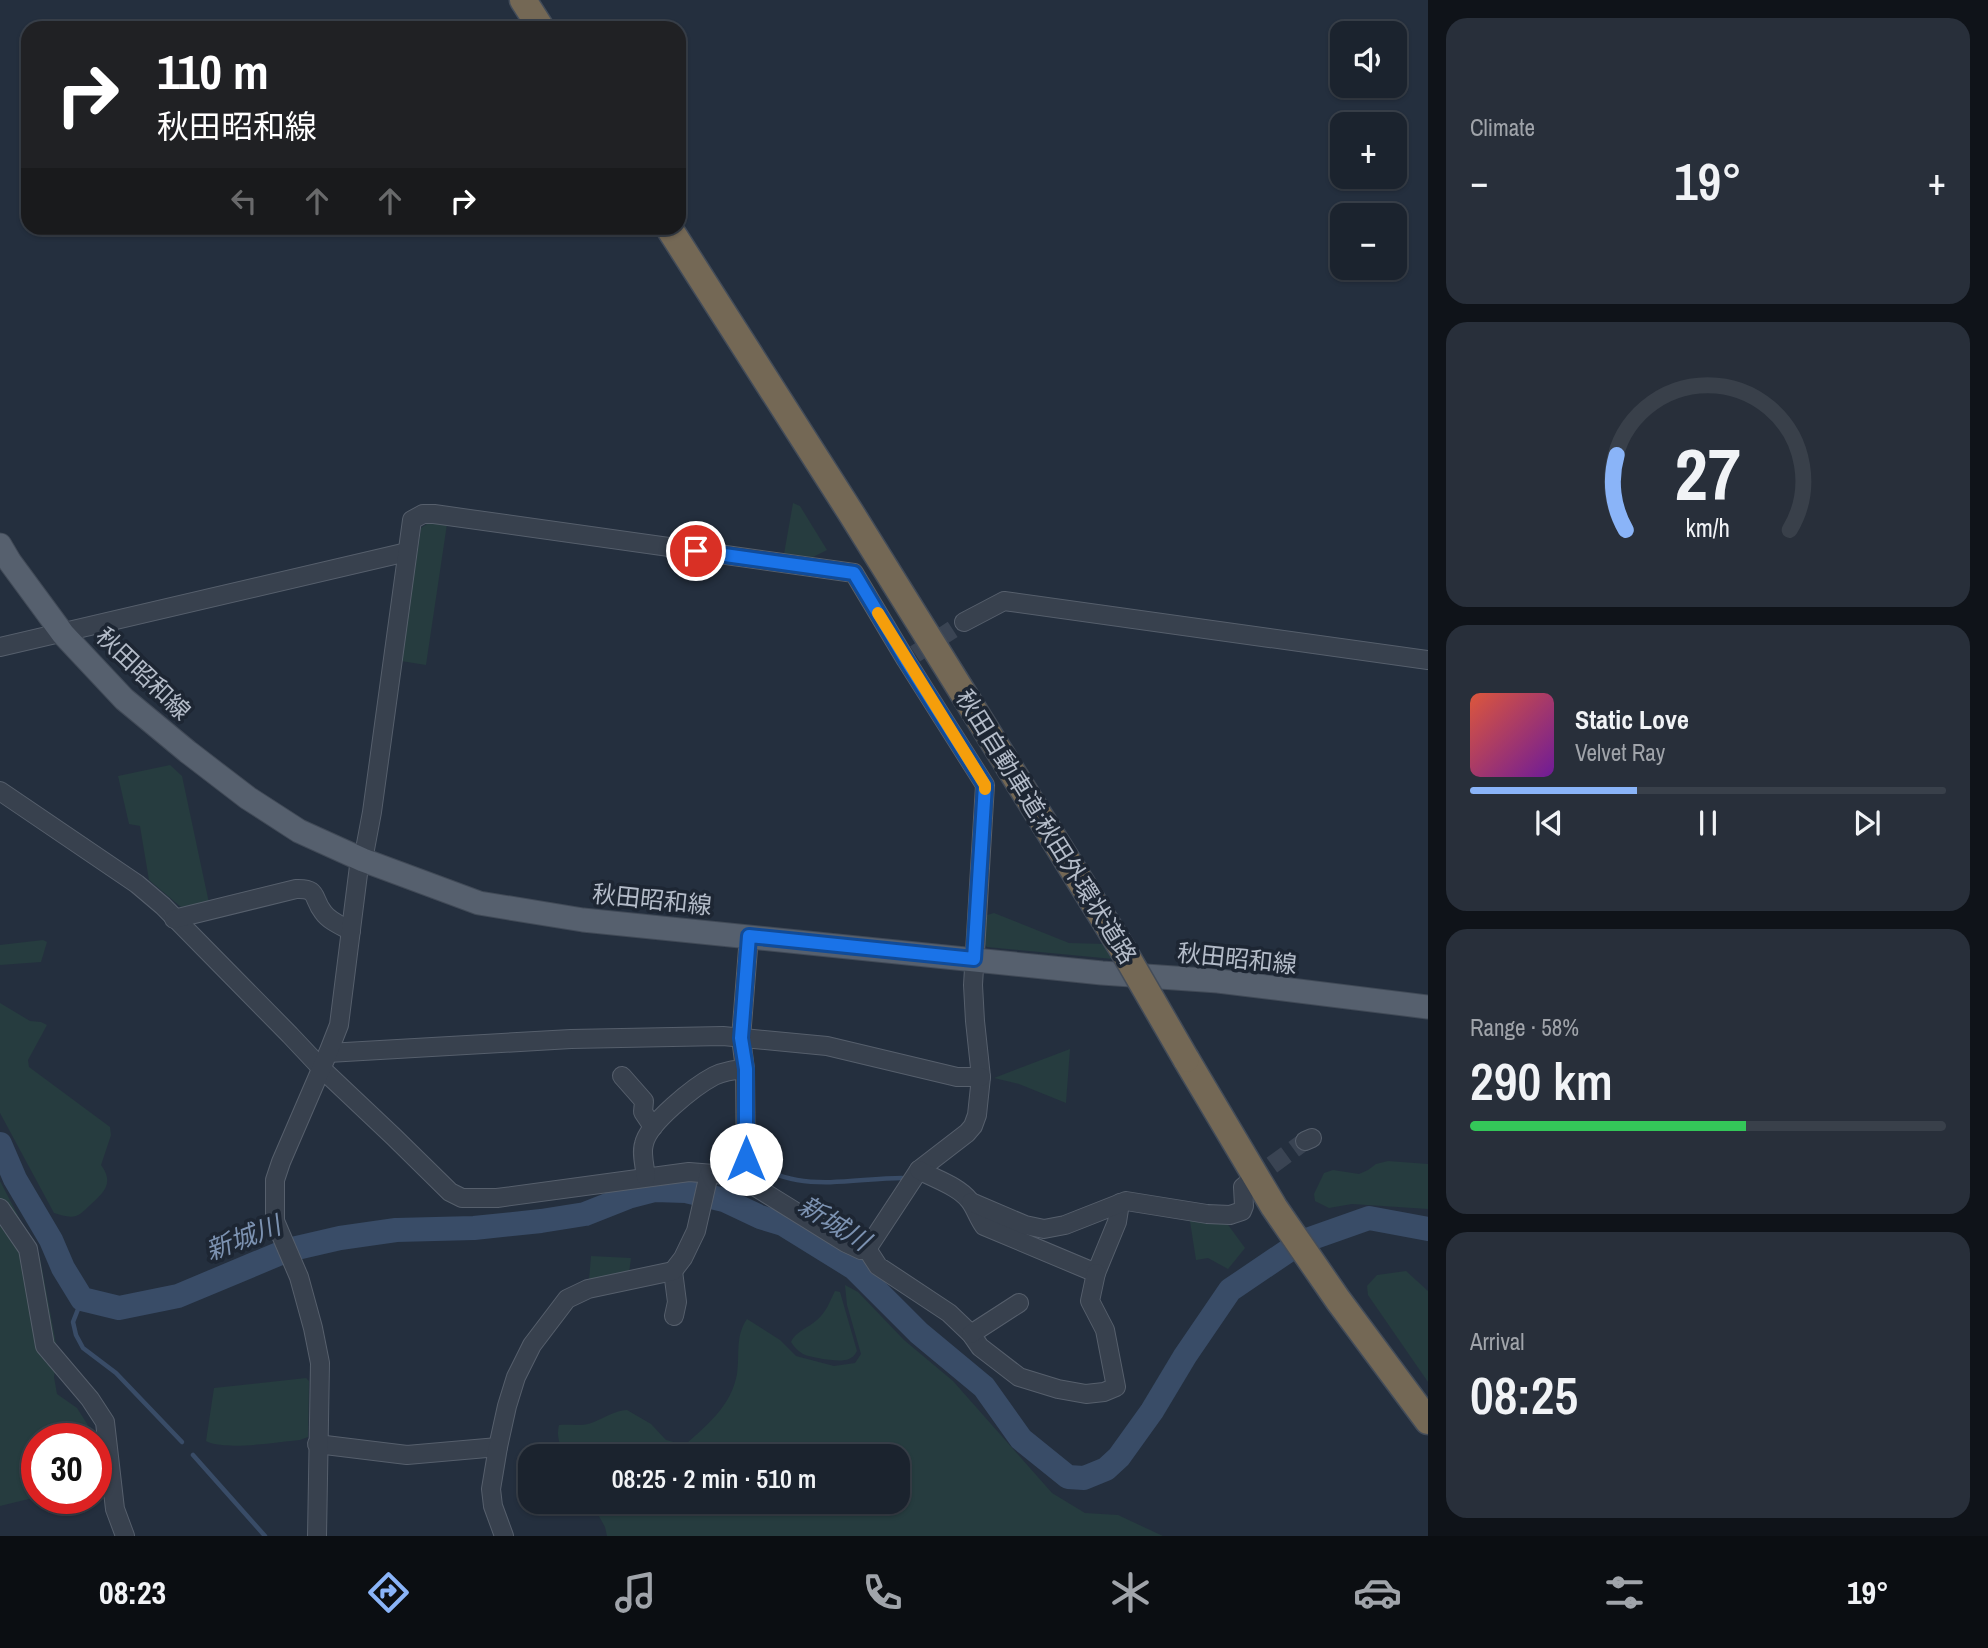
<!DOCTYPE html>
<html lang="en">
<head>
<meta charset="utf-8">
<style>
	body { margin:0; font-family:"Archivo Narrow","Noto Sans JP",sans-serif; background:#282f3a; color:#f1f3f6; height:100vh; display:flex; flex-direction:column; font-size:26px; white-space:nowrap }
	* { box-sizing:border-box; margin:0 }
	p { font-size:23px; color:#a0a4aa }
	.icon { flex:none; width:38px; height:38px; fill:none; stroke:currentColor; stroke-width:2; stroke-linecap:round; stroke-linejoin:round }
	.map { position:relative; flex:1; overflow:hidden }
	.drawer { display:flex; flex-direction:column; gap:18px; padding:18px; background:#0f1319; width:560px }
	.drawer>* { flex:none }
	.hud { position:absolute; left:21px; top:21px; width:665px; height:214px; border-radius:21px; box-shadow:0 2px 5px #0004,0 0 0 2px #39404a; background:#202124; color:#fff; overflow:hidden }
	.buttons { position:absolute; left:1330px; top:21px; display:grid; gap:14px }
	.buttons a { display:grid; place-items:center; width:77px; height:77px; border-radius:14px; background:#1b232e; box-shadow:0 2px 5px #0004,0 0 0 2px #39404a; font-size:35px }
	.speed { position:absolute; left:21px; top:1423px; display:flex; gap:14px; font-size:35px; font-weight:700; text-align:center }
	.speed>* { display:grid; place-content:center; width:91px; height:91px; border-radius:50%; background:#1b232e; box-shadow:0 2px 5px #0004,0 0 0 2px #39404a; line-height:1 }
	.speed .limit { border:10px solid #d22; background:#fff; color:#111 }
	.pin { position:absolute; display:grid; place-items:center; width:60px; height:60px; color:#fff; margin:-30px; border:4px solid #fff; border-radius:50%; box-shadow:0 2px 7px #0007 }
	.me { position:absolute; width:77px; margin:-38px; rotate:0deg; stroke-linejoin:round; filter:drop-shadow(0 0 5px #0008) }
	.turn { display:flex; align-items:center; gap:24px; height:147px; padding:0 21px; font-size:32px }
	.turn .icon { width:91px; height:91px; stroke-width:2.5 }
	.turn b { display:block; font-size:49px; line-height:60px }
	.lanes { display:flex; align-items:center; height:66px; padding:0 21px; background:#0003; justify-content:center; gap:35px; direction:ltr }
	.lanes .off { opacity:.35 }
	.big { font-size:52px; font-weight:600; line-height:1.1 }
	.drawer .card { flex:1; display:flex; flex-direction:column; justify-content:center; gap:10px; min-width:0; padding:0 24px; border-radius:21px; background:#282f3a }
	.drawer .dial { align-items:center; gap:0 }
	.dial svg { height:182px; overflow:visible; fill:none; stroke:#39404a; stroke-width:7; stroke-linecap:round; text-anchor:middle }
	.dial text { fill:#f1f3f6; stroke:none }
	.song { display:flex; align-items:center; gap:21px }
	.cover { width:84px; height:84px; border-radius:10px; background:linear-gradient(135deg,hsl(10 70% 55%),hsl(280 70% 35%)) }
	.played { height:7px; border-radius:4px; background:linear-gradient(90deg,#8ab4f8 35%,#39404a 35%) }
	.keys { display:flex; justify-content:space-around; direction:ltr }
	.heat { display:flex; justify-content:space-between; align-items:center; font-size:38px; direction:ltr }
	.charge { height:10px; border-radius:5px; background:linear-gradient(90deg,#34c759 58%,#39404a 0) }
	.trip { position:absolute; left:518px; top:1444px; width:392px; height:70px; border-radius:21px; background:#1b232e; box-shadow:0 2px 5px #0004,0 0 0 2px #39404a; font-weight:600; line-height:70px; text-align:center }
	.tabs { display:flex; height:112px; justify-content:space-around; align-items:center; background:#0b0e12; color:#a0a4aa }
	.tabs .icon { width:49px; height:49px }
	.tabs .selected { color:#8ab4f8 }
	.tabs b { font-size:32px; color:#f1f3f6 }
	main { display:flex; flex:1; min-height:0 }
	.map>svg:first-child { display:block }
	.green { fill:#263c3f }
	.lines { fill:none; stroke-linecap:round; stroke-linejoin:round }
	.stream { stroke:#394c67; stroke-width:4.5 }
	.river { stroke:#394c67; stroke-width:24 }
	.minor-tunnel { stroke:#3a4453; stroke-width:18; stroke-dasharray:18 9; stroke-linecap:butt }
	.minor-casing { stroke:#565f6c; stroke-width:20 }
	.major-casing { stroke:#414a57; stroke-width:25 }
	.highway-casing { stroke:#434c59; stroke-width:29 }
	.minor { stroke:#38414e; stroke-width:18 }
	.major { stroke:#56606e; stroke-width:23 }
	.highway { stroke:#746855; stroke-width:26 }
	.highway-bridge-casing { stroke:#434c59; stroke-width:29; stroke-linecap:butt }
	.highway-bridge { stroke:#746855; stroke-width:26 }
	.route-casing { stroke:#114b97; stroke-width:18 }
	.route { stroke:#1a73e8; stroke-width:12 }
	.slow { stroke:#f59e0b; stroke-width:12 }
	.labels { text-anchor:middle; stroke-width:7; stroke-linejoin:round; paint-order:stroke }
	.street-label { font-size:24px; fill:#b4bcc9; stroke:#1d2633 }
	.water-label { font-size:26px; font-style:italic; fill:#7c92b1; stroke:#1d2633 }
</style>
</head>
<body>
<main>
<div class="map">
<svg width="1428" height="1536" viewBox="0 0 1428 1536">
	<rect width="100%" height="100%" fill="#242f3e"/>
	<g class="green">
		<polygon points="793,503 800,506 827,550 811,558 784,554"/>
		<polygon points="430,522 447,524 426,665 401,661 421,528"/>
		<polygon points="170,765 182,776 209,903 181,907 149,880 140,826 129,824 118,776"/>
		<polygon points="994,913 1069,943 1107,944 1116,956 1113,959 987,947 982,942 982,919 987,915"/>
		<polygon points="43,940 47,942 41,962 0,965 0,945"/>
		<path d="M 0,1003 L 30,1021 L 41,1022 L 47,1025 L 28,1060 L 29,1067 L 110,1127 L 111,1135 L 101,1165 C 115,1184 103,1193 89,1206 C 85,1210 81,1214 76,1216 C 69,1218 61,1215 54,1213 L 0,1113 Z"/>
		<polygon points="1070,1049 1066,1103 1019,1084 994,1078"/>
		<polygon points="1388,1161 1428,1164 1428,1209 1352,1204 1329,1208 1315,1201 1314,1194 1324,1173 1333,1170 1359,1174 1368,1170 1376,1164"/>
		<polygon points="0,1181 40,1258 58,1354 54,1377 57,1394 77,1408 96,1438 37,1438 37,1497 0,1506"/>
		<polygon points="1189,1215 1223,1218 1245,1248 1228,1269 1208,1258 1196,1260"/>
		<polygon points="591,1256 631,1258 629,1273 589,1280"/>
		<polygon points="1406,1271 1428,1291 1428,1382 1368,1295 1367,1286 1377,1275"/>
		<path d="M 845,1285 L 858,1292 L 904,1340 L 953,1381 L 1052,1493 L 1085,1513 L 1118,1515 L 1163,1536 L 607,1536 L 605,1527 L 591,1502 L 898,1502 L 898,1456 L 565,1456 C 560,1446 556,1436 559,1425 C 571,1424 583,1427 594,1422 C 606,1417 614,1411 627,1410 L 651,1424 L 666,1440 L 685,1445 C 708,1424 731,1406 737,1374 C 740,1354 735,1336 747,1319 L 780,1340 L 796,1356 L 834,1366 L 855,1363 L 861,1354 L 847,1305 Z"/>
		<path d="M 835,1291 L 840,1292 L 857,1351 C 854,1356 853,1357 849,1359 C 841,1363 812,1358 803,1354 C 798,1351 794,1347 791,1342 C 795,1332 808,1328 817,1320 C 827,1311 829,1303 835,1291 Z"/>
		<path d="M 306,1378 L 309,1381 L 308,1437 L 300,1440 C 278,1442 224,1451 206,1441 L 214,1388 Z"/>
	</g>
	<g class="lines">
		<g class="stream">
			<path d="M 759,1169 C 771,1173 784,1178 797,1180 C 832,1186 867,1178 902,1178"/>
			<polyline points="82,1299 73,1322 76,1335 83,1348 116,1373 182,1442"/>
			<polyline points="193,1455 265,1536"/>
		</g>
		<polyline class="river" points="0,1144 15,1179 51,1240 63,1268 82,1299 119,1308 178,1296 288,1250 340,1238 396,1230 474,1228 541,1221 585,1214 628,1197 655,1190 686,1191 724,1200 760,1217 783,1224 854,1268 919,1333 984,1387 1021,1439 1068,1477 1084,1478 1106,1469 1119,1457 1152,1411 1185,1356 1230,1290 1301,1242 1369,1218 1428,1229"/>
		<g class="minor-tunnel">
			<polyline points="915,654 964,622"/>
			<polyline points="1250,1181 1305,1141"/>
		</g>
		<defs>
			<g id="minor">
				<polyline points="964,622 1004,601 1428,660"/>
				<polyline points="0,647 407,552"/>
				<polyline points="0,791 137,884 163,906 290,1035 322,1069 394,1137 450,1192 462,1198 497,1198 689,1172 726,1175 746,1181 846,1243 861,1250 867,1249 919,1170 967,1133 973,1126 977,1115 981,1077 975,1021 973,985 985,785 906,660 854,573 434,514 423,514 412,520 372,812 363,860"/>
				<path d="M 174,919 L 296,889 C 319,888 312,898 323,912 C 329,921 342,926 351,931"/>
				<polyline points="328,1053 571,1039 723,1036 827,1046 957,1077 981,1077"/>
				<polyline points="622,1076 644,1101 643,1112 653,1127"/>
				<polyline points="1305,1141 1312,1138"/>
				<path d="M 919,1170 C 935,1179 958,1186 969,1200 C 975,1207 978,1218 984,1226 L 1096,1273 L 1117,1222 L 1120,1203"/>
				<path d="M 646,1177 C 645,1167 641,1153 644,1144 C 648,1123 695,1086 714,1076 C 724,1071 734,1070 745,1069"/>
				<polyline points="746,1181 745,1069 741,1038 749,936"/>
				<polyline points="971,1202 1025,1225 1044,1229 1065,1225 1126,1201 1207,1214 1230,1215 1242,1211 1244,1206 1243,1187 1250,1181"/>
				<polyline points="0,1208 28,1249 45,1346 90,1399 105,1422 115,1509 125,1536"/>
				<polyline points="867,1249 878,1266 949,1313 971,1334 980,1347 1019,1377 1058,1389 1086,1394 1104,1392 1116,1387 1105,1330 1090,1301 1096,1273"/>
				<polyline points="673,1271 677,1302 674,1316"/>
				<polyline points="971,1334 1019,1303"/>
				<polyline points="317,1444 407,1455 498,1447"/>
				<polyline points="317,1536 320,1363 313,1328 299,1277 275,1221 275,1180 281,1162 328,1053 339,1025 360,858"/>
				<polyline points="504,1536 493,1506 491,1489 498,1447 507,1406 516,1377 532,1345 567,1299 588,1289 673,1271 683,1258 696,1231 709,1174"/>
			</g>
			<polyline id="major" points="0,545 10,562 63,634 124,699 188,752 248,798 299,831 363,860 479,903 583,920 1102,973 1218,981 1428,1007"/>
			<g id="highway">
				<polyline points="523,0 541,28"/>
				<polyline points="669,228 851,513 1123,950"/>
				<polyline points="1186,1059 1274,1207 1338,1300 1428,1421"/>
			</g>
		</defs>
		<use href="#minor" class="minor-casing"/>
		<use href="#major" class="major-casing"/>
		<use href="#highway" class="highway-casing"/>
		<use href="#minor" class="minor"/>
		<use href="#major" class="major"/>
		<use href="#highway" class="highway"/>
		<defs>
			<polyline id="highway-bridge" points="1123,950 1186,1059"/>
		</defs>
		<use href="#highway-bridge" class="highway-bridge-casing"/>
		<use href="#highway-bridge" class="highway-bridge"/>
	</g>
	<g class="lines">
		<defs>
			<polyline id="route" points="696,551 854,573 906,660 985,785 974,959 749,936 741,1038 746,1069 746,1159"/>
		</defs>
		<use href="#route" class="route-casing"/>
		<use href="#route" class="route"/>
		<polyline class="slow" points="878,613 985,785 985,789"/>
	</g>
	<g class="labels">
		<g class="street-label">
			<text transform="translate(143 674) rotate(44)" y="8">秋田昭和線</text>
			<text transform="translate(1046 827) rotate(58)" y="8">秋田自動車道;秋田外環状道路</text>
			<text transform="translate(652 900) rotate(6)" y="8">秋田昭和線</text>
			<text transform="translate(1237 959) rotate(6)" y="8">秋田昭和線</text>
		</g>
		<g class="water-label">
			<text transform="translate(834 1223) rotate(32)" y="9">新城川</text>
			<text transform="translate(243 1238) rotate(-21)" y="9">新城川</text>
		</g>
	</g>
</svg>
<div class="buttons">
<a><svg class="icon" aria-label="sound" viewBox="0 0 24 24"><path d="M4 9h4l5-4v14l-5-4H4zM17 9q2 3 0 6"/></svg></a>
<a>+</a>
<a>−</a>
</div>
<div class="speed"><div class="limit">30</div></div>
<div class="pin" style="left:696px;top:551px;background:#d93025"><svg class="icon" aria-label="arrive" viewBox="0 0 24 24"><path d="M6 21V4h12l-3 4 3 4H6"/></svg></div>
<svg class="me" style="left:746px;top:1159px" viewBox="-20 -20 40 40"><circle r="19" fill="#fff"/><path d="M0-13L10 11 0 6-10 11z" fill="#1a73e8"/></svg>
<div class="trip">08:25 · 2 min · 510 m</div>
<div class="hud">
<div class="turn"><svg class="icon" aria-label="right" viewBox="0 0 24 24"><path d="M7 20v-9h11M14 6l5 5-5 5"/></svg><div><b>110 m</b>秋田昭和線</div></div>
<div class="lanes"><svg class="icon off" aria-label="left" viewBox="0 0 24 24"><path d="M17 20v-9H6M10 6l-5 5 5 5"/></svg><svg class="icon off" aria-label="ahead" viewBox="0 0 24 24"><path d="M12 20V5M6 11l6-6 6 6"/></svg><svg class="icon off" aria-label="ahead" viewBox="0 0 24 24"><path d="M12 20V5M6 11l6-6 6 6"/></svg><svg class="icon" aria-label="right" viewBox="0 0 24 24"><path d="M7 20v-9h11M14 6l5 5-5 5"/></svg></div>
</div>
</div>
<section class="drawer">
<div class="card"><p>Climate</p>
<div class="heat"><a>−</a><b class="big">19°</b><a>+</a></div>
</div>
<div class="card dial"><svg viewBox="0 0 100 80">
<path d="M14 69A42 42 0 1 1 86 69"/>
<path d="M14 69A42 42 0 0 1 10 36" stroke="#8ab4f8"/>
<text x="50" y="56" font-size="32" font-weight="700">27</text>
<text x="50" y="72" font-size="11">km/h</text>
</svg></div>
<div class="card">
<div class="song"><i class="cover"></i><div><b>Static Love</b><p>Velvet Ray</p></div></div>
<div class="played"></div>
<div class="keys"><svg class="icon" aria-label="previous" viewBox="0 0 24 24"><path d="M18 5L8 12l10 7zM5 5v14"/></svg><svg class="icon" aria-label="pause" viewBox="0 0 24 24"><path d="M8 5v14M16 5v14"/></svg><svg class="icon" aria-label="next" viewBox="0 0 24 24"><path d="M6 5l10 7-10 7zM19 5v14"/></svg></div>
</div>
<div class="card"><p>Range · 58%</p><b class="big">290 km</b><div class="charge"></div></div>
<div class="card"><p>Arrival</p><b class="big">08:25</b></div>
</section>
</main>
<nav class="tabs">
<b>08:23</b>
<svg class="icon selected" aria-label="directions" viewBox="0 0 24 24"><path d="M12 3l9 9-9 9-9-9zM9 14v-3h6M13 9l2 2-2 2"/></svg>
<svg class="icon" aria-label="music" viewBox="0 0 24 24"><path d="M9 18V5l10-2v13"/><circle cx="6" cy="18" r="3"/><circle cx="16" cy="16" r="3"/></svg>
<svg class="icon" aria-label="phone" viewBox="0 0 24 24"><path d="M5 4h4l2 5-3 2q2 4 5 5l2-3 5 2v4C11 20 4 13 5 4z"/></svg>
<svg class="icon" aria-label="climate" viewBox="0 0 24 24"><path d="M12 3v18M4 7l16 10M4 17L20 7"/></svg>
<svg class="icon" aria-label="car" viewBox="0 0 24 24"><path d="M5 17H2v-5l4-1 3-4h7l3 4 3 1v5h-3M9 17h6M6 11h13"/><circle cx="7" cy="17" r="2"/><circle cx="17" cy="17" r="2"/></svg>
<svg class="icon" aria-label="filters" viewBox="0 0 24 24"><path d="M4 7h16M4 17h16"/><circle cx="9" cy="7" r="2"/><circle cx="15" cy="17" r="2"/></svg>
<b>19°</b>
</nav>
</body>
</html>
